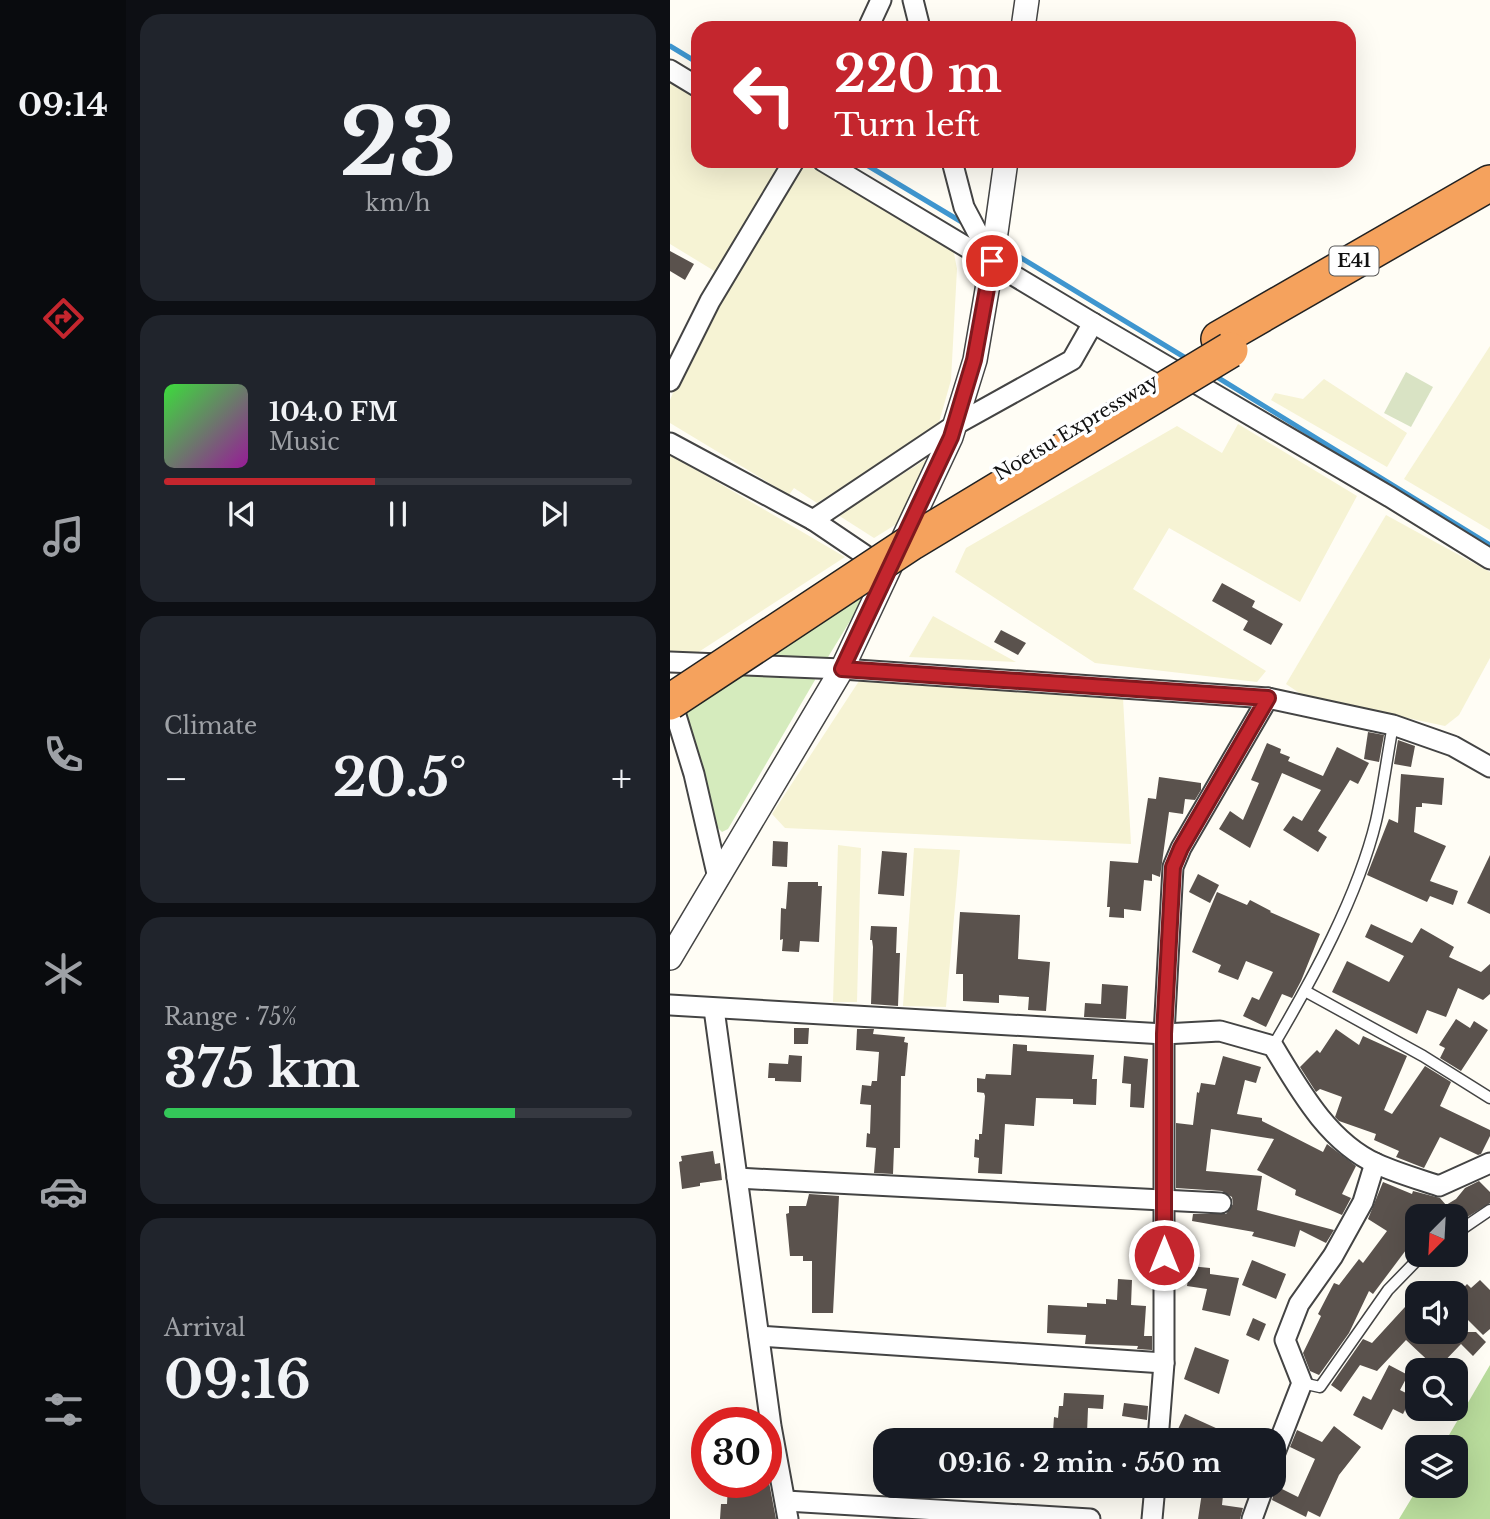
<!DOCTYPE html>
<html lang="en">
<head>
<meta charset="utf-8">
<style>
	body { margin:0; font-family:"Libre Baskerville",serif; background:#20242c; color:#f1f3f6; height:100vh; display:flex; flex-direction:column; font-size:26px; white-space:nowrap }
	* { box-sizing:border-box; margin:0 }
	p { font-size:23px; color:#9ea1a6 }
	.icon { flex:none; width:38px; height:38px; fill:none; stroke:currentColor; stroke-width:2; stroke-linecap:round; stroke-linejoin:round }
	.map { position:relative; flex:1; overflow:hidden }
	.details { display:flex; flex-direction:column; gap:14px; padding:14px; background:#0d0f14; width:544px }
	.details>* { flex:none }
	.hud { position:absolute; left:21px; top:21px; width:665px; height:147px; border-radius:21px; box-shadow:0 7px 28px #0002; background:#c4262e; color:#fff; overflow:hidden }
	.needle { width:46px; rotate:204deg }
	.fabs { position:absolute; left:735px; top:1204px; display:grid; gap:14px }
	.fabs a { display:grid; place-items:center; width:63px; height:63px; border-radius:14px; background:#171b24; box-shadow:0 7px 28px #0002; font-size:35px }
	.speed { position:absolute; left:21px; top:1407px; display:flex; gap:14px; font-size:35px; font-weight:700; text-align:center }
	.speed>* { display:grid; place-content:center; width:91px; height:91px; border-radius:50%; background:#171b24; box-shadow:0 7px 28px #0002; line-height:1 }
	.speed .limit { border:10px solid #d22; background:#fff; color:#111 }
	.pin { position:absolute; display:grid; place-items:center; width:60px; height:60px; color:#fff; margin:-30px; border:4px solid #fff; border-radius:50%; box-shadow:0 2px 7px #0007 }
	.me { position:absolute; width:77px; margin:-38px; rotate:0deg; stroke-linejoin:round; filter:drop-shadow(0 0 5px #0008) }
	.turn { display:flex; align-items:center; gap:24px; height:147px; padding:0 28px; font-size:32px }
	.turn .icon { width:91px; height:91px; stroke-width:2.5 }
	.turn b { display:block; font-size:49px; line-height:60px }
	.big { font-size:52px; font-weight:700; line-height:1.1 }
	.details .widget { flex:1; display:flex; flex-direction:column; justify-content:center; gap:10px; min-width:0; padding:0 24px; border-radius:21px; background:#20242c }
	.details .dial { align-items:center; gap:0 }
	.dial b { font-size:91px; line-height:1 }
	.song { display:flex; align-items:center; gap:21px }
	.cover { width:84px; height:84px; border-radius:10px; background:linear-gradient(135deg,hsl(120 70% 55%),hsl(300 70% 35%)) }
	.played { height:7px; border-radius:4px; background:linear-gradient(90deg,#c4262e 45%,#363941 45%) }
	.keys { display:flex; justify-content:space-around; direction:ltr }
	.heat { display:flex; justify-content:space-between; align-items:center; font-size:38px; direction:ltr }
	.charge { height:10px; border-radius:5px; background:linear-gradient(90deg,#34c759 75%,#363941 0) }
	.trip { position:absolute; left:203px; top:1428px; width:413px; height:70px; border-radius:21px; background:#171b24; box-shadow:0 7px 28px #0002; font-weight:700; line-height:70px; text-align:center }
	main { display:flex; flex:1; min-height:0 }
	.tabs { display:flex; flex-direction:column; width:126px; justify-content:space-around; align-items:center; background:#090b0e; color:#9ea1a6 }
	.tabs .icon { width:49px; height:49px }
	.tabs .active { color:#c4262e }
	.tabs b { font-size:32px; color:#f1f3f6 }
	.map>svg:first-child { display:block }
	.farmland { fill:#f6f3d4 }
	.green { fill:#d5ebbd }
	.forest { fill:#b9dc9c }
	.cemetery { fill:#d9e3c4 }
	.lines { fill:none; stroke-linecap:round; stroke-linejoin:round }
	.stream { stroke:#3f96cf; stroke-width:5 }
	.building { fill:#5a524d }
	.service-casing { stroke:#444; stroke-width:13 }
	.minor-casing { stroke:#444; stroke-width:23 }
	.tertiary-casing { stroke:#444; stroke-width:26 }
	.motorway-casing { stroke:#222; stroke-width:38 }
	.service { stroke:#fff; stroke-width:10 }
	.minor { stroke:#fff; stroke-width:19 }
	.tertiary { stroke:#fff; stroke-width:23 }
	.motorway { stroke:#f5a25d; stroke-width:35 }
	.motorway-bridge-casing { stroke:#222; stroke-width:38; stroke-linecap:butt }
	.motorway-bridge { stroke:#f5a25d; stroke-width:35 }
	.route-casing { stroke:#7f191e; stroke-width:18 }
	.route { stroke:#c4262e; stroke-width:12 }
	.labels { text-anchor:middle; stroke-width:7; stroke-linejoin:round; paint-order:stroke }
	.shield { fill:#fff; stroke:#585858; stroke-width:2 }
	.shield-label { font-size:18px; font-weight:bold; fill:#111 }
	.street-label { font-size:19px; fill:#111; stroke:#fff }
</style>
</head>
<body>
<main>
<nav class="tabs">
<b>09:14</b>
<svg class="icon active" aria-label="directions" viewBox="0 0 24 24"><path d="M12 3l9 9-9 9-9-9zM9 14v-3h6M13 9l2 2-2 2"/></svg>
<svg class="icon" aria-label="music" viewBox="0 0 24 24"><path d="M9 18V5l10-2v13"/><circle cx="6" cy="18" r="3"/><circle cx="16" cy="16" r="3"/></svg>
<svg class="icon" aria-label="phone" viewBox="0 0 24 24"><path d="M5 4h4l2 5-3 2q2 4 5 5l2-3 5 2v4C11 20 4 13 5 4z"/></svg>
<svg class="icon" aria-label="climate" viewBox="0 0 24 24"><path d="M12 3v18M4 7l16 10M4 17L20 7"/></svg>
<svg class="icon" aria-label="car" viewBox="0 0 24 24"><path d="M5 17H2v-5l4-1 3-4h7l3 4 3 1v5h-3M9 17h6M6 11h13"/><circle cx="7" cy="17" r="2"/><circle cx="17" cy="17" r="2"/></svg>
<svg class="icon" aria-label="filters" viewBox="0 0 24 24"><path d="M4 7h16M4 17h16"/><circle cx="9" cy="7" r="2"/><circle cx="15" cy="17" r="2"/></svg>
</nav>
<section class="details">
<div class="widget dial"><b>23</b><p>km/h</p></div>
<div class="widget">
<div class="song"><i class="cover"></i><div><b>104.0 FM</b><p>Music</p></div></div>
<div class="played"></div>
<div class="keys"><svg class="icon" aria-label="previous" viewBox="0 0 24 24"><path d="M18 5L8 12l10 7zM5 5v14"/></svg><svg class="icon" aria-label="pause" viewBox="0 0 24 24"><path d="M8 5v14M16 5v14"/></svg><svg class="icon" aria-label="next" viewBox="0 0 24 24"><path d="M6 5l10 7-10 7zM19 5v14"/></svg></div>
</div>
<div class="widget"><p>Climate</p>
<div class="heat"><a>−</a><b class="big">20.5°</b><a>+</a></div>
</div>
<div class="widget"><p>Range · 75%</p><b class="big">375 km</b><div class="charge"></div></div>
<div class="widget"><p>Arrival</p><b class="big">09:16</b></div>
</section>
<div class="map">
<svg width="820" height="1519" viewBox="0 0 820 1519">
	<rect width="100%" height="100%" fill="#fffdf5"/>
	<g class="farmland">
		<polygon points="0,79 28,96 28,161 113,161 46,272 0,244"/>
		<polygon points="142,166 283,248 287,269 281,380 268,426 147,503 124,488 119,495 0,423 0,400 14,366 72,262 131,168"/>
		<polygon points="820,346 820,530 734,479"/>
		<polygon points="654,379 737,433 717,467 601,400 605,393 633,399"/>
		<polygon points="568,424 687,496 630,602 499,528 463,589 596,671 587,682 425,663 285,572 296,548 507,426 552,453"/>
		<polygon points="0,455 1,455 175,557 27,653 0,652"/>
		<polygon points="258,458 233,520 204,538 168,515"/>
		<polygon points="716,515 820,572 820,658 789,715 775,726 634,696 616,684"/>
		<polygon points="263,616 346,662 239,657"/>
		<polygon points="189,681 453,698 461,844 115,828 102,814"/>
		<polygon points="168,845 191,848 187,1002 163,1002"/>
		<polygon points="244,848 290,850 276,1007 233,1006"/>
	</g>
	<g class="green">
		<polygon points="200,581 188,608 155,662 79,660"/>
		<polygon points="63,670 142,674 145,680 58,829 52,832 40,820 11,706"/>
	</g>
	<polygon class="forest" points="820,1365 820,1519 729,1519 749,1486 786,1486 786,1447 772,1447"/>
	<polygon class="cemetery" points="736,372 763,387 741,427 714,413"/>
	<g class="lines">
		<g class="stream">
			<polyline points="0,46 28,63"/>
			<polyline points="190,161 295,224"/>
			<polyline points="330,245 519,360"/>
			<polyline points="542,374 820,545"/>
		</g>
	</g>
	<g class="building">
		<polygon points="0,251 24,264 15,280 0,271"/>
		<polygon points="552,583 585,601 582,607 613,624 601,645 573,630 578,621 542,601"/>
		<polygon points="331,630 356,643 348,655 324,642"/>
		<polygon points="698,732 714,735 709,762 694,759"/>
		<polygon points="728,740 745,746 741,767 724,764"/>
		<polygon points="597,743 611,749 610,753 620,757 618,761 653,776 667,747 699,763 688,784 680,780 648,831 657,837 648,852 613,830 623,816 632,821 651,790 612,773 580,848 549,829 560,811 573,820 589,783 581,780"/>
		<polygon points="731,774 774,778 772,805 752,803 752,807 746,807 744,832 776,846 760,881 788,891 783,905 760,896 757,902 697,875 719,819 728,823"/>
		<polygon points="489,777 531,783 531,790 525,800 515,799 513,814 499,812 490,877 482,874 482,881 474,880 471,911 454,909 454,918 439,917 440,907 437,907 440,861 468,863 478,798 486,799"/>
		<polygon points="103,841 118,842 117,867 102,866"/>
		<polygon points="212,851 237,853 234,896 208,894"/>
		<polygon points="820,855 820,914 797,903"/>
		<polygon points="528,874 549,885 540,903 519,892"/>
		<polygon points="118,882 148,882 148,886 152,886 149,942 130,941 129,952 112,951 113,939 110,940 111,908 116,909"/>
		<polygon points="547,892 577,905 580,900 601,911 600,912 650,934 631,981 622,998 612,994 596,1027 573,1016 582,997 589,1000 603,972 576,961 568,980 548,972 551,965 522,952"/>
		<polygon points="290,912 350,915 348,959 380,962 376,1011 358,1010 359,997 329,995 329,1003 293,1001 293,974 286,974"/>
		<polygon points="701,924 742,943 751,928 784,947 779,957 811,972 820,964 820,994 813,1000 788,988 776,1017 757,1010 747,1034 662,992 677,961 719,982 734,956 695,937"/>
		<polygon points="201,926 227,927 226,953 230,953 228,1006 201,1004 203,947 202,940 200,940"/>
		<polygon points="432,984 458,986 456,1019 414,1017 415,1003 431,1004"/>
		<polygon points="786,1019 800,1028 804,1021 818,1030 791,1071 770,1058 775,1048 769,1045"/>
		<polygon points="124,1028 139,1028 138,1044 124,1044"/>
		<polygon points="187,1029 204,1029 203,1034 235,1037 234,1042 238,1043 235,1076 231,1076 230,1148 224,1148 223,1174 204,1173 206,1148 196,1147 197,1133 200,1134 201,1105 190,1104 192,1085 201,1086 202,1081 207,1081 209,1052 186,1050"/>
		<polygon points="666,1029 689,1045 693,1036 737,1056 714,1110 722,1114 755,1066 781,1082 770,1106 820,1130 820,1136 811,1154 808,1155 770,1137 754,1168 726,1157 729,1151 704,1140 706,1134 669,1121 665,1117 672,1097 650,1089 646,1092 630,1067 647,1050 650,1053"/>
		<polygon points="343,1044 357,1045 357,1051 424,1055 422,1079 427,1079 426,1105 403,1104 403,1099 366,1098 364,1126 335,1124 332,1174 308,1173 309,1158 304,1157 305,1139 309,1140 309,1134 312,1134 315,1096 314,1093 307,1092 307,1078 315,1079 316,1074 341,1075"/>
		<polygon points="119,1055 132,1056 131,1082 105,1081 105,1078 98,1078 99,1063 118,1064"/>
		<polygon points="454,1056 478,1059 474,1108 460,1107 461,1084 452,1083"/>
		<polygon points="553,1056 591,1067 586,1083 575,1080 567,1114 592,1118 592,1121 653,1152 657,1144 686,1166 672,1194 681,1198 672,1215 625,1195 626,1190 587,1170 604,1139 541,1129 536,1171 592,1176 587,1210 664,1230 656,1243 630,1230 625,1247 582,1236 584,1232 522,1221 523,1214 556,1214 563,1204 562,1197 552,1191 506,1188 506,1123 523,1125 527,1092 529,1093 531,1083 545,1085"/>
		<polygon points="43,1151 45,1164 50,1163 52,1180 30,1183 30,1186 12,1189 9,1162 12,1161 11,1156"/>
		<polygon points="809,1181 820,1192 820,1203 786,1224 786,1216 747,1216 747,1249 744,1252 739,1246 703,1294 699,1291 679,1333 649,1375 640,1371 633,1353 651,1316 648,1314 664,1283 669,1285 689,1259 693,1263 717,1231 698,1219 713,1182 742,1194 743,1191 770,1198 776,1205 786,1199 795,1188"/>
		<polygon points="139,1194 169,1196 163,1313 142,1313 142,1261 133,1261 133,1256 120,1256 116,1214 119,1213 119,1206 136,1206"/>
		<polygon points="582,1260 616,1274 606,1299 572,1285"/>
		<polygon points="520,1266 540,1268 540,1274 569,1278 560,1316 532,1310 537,1289 517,1286"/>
		<polygon points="448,1279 462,1280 461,1305 476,1306 474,1336 482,1336 482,1350 467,1349 468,1346 415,1344 416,1335 377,1333 378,1305 417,1307 417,1303 436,1304 436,1299 447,1300"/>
		<polygon points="810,1280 820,1290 820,1329 813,1335 786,1308 786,1296 797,1284 801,1288"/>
		<polygon points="735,1307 747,1319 747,1332 806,1332 816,1342 803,1356 791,1344 767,1369 736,1340 707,1371 690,1365 671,1392 661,1385 693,1339 702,1343"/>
		<polygon points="583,1318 596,1324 589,1341 576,1335"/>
		<polygon points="525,1347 559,1360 549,1394 514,1379"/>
		<polygon points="719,1365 738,1375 730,1390 742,1396 733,1414 723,1409 712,1430 683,1415 693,1396 701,1400"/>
		<polygon points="394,1393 434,1395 433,1409 418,1408 417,1433 383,1432 384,1417 388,1418 389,1406 393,1406"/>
		<polygon points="454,1403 478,1406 477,1420 452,1416"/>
		<polygon points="515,1414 548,1429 543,1440 503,1440"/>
		<polygon points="664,1426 691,1447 669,1475 650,1517 638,1511 636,1517 602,1500 606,1486 628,1497 645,1459 620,1447 627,1430 652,1442"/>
		<polygon points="58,1482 99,1482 106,1519 50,1519 51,1504 57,1504"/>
		<polygon points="533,1486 554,1486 552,1505 573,1508 570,1519 528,1519"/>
	</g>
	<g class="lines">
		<defs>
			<g id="service">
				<polyline points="635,991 753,1056 820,1098"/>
				<path d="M 603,1046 C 642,980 688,896 706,821 C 713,790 717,757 723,725"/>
				<polyline points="786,1233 820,1210"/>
				<polyline points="632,1383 650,1387 718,1290 752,1255"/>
			</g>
			<g id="minor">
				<polyline points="243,0 250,28"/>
				<polyline points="198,28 211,0"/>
				<polyline points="0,70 28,87"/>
				<polyline points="153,161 423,323 720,497 820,559"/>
				<polyline points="282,161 294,207 322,260"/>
				<polyline points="0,381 40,301 124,161"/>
				<polyline points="0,443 143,520 214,568"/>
				<polyline points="143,520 285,425 402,360 423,323"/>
				<polyline points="0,662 172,669 598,698 723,725 783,746 820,767"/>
				<polyline points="0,696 24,774 48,878"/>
				<path d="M 0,1005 L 494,1034 L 550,1031 L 603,1046 C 629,1089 658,1142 707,1164 C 727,1173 748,1179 769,1186 L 820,1163"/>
				<polyline points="44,1009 101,1426 118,1519"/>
				<polyline points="67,1178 551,1203"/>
				<polyline points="89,1336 494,1363"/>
				<polyline points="488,1440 494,1363 494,1034 503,867 511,848 598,698"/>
				<polyline points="604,1455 632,1383 615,1340 629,1304 663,1256 693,1202 705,1163"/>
				<polyline points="116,1501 420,1519"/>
				<polyline points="482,1519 485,1486"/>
				<polyline points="582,1519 594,1486"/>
			</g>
			<g id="tertiary">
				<polyline points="353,28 357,0"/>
				<polyline points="0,958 172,669 281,437 305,360 322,261 336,161"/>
			</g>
			<polyline id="motorway" points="549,339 820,183"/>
		</defs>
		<use href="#service" class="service-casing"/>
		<use href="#minor" class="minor-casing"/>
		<use href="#tertiary" class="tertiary-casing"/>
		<use href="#motorway" class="motorway-casing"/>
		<use href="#service" class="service"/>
		<use href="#minor" class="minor"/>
		<use href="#tertiary" class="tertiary"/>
		<use href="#motorway" class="motorway"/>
		<defs>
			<polyline id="motorway-bridge" points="0,702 242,542 560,350"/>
		</defs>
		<use href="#motorway-bridge" class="motorway-bridge-casing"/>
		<use href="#motorway-bridge" class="motorway-bridge"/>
	</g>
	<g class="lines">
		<defs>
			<polyline id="route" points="322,261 304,360 281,437 172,669 598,698 511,848 503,867 494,1034 494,1255"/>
		</defs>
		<use href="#route" class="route-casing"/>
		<use href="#route" class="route"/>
	</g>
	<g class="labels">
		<rect class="shield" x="659.5" y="246.5" width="49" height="29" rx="5"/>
		<g class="shield-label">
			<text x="684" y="267">E41</text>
		</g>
		<g class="street-label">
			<text transform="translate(406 427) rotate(-31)" y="7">Noetsu Expressway</text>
		</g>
	</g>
</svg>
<div class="fabs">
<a><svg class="needle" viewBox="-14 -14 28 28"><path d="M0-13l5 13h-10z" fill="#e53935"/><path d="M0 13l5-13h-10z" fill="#9ea1a6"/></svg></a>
<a><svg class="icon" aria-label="sound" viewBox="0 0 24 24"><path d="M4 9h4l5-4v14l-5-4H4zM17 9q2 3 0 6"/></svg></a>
<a><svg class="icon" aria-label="search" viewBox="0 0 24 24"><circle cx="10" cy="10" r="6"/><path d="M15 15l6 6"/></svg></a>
<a><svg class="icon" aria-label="layers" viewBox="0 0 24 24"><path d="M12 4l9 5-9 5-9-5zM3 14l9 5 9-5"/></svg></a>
</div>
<div class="speed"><div class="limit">30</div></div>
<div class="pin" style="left:322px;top:261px;background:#d93025"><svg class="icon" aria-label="arrive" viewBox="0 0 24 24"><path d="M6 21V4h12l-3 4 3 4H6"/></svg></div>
<svg class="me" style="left:494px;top:1255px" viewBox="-20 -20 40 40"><circle r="17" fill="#c4262e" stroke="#fff" stroke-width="3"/><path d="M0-11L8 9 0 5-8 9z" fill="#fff"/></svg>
<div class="trip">09:16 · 2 min · 550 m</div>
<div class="hud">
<div class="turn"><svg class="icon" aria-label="left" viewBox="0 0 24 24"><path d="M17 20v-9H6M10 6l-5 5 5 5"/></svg><div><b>220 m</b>Turn left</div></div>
</div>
</div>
</main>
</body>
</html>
